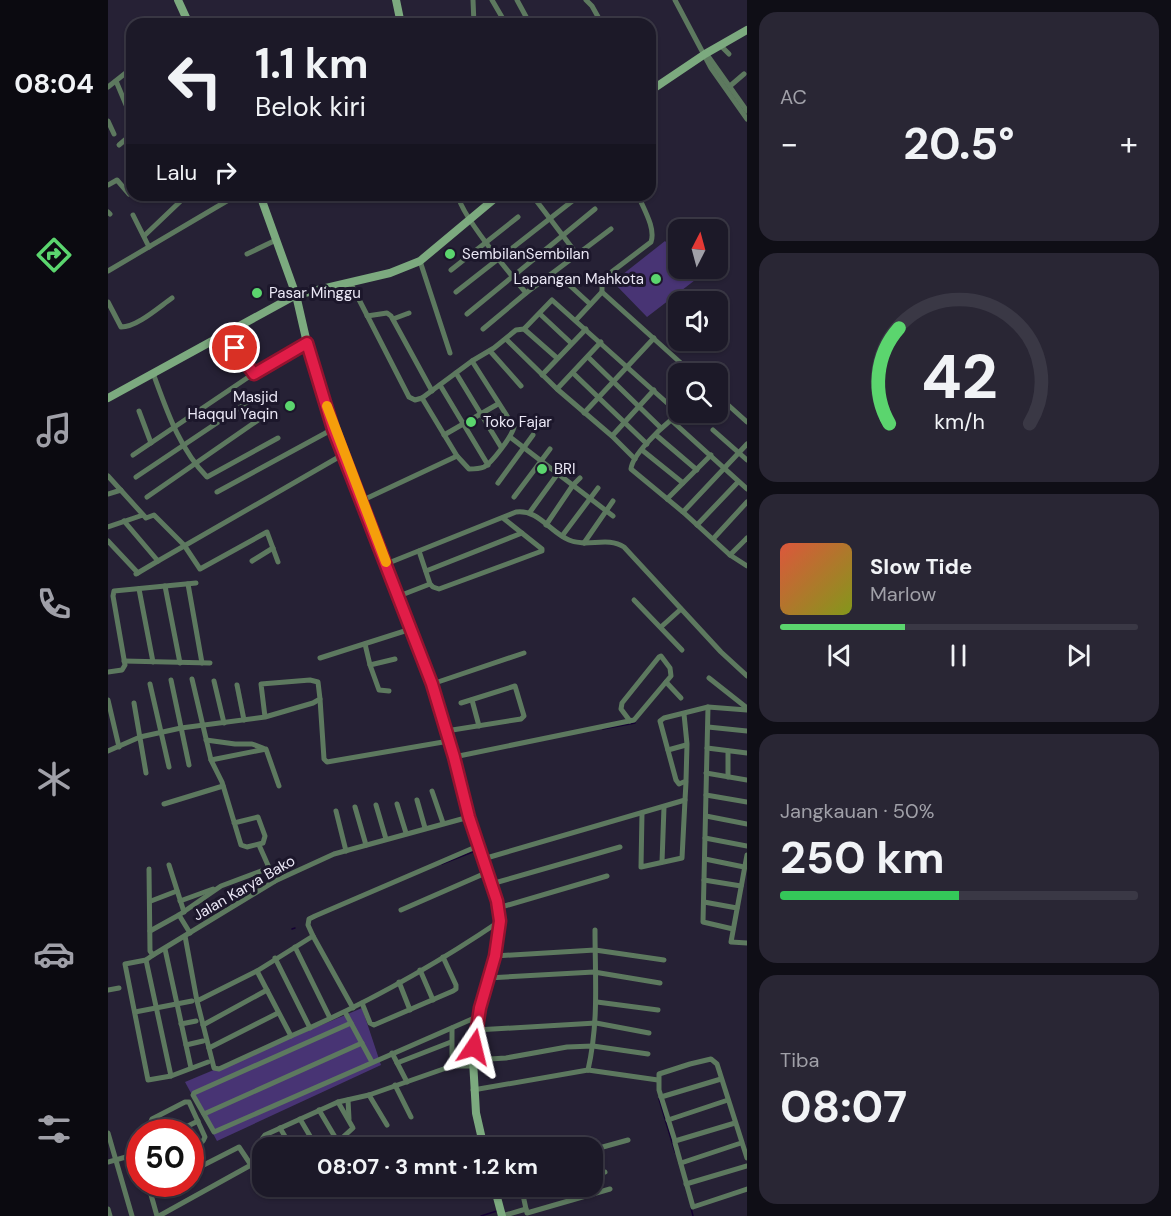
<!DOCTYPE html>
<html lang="id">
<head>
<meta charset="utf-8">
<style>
	body { margin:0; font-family:"DM Sans",sans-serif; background:#292634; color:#f1f3f6; height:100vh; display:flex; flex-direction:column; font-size:22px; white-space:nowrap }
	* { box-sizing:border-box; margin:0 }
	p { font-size:20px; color:#a0a0a8 }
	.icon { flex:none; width:33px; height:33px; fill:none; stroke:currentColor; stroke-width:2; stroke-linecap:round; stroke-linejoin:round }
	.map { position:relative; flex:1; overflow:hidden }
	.details { display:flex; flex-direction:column; gap:12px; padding:12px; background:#0f0e16; width:424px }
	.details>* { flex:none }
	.top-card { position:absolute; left:18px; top:18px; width:530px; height:183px; border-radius:18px; box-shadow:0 2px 4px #0004,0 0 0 2px #3a3845; background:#1c1928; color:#f1f3f6; overflow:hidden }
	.needle { width:39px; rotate:6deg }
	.controls { position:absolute; left:560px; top:219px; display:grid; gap:12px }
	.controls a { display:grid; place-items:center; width:60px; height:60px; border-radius:12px; background:#1c1928; box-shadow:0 2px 4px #0004,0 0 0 2px #3a3845; font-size:30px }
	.speed { position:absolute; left:18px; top:1119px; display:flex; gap:12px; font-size:30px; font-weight:700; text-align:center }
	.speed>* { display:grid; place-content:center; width:78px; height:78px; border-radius:50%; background:#1c1928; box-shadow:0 2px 4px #0004,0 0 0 2px #3a3845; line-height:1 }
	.speed .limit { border:9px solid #d22; background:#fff; color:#111 }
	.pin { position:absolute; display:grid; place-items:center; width:51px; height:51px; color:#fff; margin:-26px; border:3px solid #fff; border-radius:50%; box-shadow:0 2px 6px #0007 }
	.me { position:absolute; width:66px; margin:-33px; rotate:10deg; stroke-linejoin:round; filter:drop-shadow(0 0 4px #0008) }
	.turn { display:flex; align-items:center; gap:21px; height:126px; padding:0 30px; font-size:27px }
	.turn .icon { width:78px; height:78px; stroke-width:2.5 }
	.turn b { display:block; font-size:42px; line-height:51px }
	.then { display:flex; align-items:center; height:57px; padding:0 30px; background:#0003; gap:12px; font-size:22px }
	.big { font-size:45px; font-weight:700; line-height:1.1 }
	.details .tile { flex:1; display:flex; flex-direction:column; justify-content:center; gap:9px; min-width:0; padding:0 21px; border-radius:18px; background:#292634 }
	.details .dial { align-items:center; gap:0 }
	.dial svg { height:156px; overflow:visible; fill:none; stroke:#3a3845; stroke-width:7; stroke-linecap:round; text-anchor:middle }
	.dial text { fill:#f1f3f6; stroke:none }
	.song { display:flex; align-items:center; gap:18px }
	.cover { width:72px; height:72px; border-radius:9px; background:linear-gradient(135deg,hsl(10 70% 55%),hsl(70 70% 35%)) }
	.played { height:6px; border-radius:3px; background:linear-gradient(90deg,#5bd56e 35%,#3a3845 35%) }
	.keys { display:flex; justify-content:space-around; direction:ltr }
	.heat { display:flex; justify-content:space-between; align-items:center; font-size:33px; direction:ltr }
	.charge { height:9px; border-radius:4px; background:linear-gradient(90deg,#34c759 50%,#3a3845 0) }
	.trip { position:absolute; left:144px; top:1137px; width:351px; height:60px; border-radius:18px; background:#1c1928; box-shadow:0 2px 4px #0004,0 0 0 2px #3a3845; font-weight:700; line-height:60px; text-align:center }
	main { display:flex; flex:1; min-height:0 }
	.dock { display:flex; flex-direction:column; width:108px; justify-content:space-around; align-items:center; background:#0b0a10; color:#a0a0a8 }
	.dock .icon { width:42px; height:42px }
	.dock .active { color:#5bd56e }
	.dock b { font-size:27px; color:#f1f3f6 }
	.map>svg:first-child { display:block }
	.green { fill:#483474 }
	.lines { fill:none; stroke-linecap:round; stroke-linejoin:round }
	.stream { stroke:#150133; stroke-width:1.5 }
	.street { stroke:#5d795f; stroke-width:5 }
	.secondary { stroke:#7caa7f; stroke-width:8 }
	.route-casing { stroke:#92132f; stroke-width:15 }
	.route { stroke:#e11d48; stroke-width:10 }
	.slow { stroke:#f59e0b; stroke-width:10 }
	.poi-dot { fill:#5bd56e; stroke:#1c172b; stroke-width:2 }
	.labels { text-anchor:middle; stroke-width:6; stroke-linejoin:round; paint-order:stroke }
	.poi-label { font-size:15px; fill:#ebe8f6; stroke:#1c172b; text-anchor:start }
	.street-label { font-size:15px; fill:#ebe8f6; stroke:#1c172b }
</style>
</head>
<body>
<main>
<nav class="dock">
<b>08:04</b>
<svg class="icon active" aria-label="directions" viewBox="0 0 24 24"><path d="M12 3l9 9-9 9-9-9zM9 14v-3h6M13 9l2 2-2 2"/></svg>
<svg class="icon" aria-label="music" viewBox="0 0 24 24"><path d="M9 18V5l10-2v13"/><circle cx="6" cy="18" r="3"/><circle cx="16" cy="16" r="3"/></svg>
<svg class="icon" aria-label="phone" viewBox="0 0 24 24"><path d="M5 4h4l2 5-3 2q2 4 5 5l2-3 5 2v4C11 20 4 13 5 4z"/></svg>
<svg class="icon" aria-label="climate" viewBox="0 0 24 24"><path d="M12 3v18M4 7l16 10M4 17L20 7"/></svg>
<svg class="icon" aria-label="car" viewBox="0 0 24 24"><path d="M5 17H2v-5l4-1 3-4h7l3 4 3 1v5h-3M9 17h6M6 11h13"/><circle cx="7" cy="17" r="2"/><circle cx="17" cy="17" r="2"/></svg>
<svg class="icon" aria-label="filters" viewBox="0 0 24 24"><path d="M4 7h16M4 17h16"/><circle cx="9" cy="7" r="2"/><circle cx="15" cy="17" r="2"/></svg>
</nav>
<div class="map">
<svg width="639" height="1216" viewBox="0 0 639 1216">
	<rect width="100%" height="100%" fill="#262135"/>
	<g class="green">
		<polygon points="557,241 570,255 570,268 583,269 591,277 539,317 505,282"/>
		<polygon points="254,1008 273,1065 109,1141 77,1082"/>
	</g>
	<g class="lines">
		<g class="stream">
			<polyline points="495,729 527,723"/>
			<polyline points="350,758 379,855"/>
			<polyline points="334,864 367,851"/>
			<polyline points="184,929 187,928"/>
			<polyline points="364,1016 387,934"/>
			<polyline points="362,1055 364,1021"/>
			<polyline points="551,1099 567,1152"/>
			<polyline points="583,1208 585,1216"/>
			<polyline points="373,1216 389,1211"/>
		</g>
		<g class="street">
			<polyline points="365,0 366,24"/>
			<polyline points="384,0 398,24"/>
			<polyline points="409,0 422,24"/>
			<polyline points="478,0 484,6 494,24"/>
			<polyline points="567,0 603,68 639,119"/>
			<polyline points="381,24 394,18"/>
			<polyline points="612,45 621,54"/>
			<polyline points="600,56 639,111"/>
			<polyline points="8,81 24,119"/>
			<polyline points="622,86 636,74"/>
			<polyline points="0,87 24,68"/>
			<polyline points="0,121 6,134"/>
			<polyline points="11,145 24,134"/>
			<polyline points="0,185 9,180 21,194"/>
			<path d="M 350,195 C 352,214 403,275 418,293 L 375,329"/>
			<polyline points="424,195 468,253"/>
			<path d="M 530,195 C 535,208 548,228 543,242 L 497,277 L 494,282 L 494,292 L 585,374"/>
			<polyline points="0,212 2,214"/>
			<polyline points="25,215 41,247"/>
			<polyline points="36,236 79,195"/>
			<polyline points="139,254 168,240"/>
			<polyline points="312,261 342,353"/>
			<polyline points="343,270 410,217"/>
			<polyline points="0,271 129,195"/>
			<path d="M 242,282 L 301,397 L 307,400 L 314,398 L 349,456 L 361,469 C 366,469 371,469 376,467 C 384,463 404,436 406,427 L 364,361"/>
			<polyline points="458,282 482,304"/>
			<polyline points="348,292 472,195"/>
			<polyline points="418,293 503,229"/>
			<path d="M 0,302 L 13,327 C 29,327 51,307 64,298"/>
			<polyline points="359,314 487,209"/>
			<polyline points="432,314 463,343"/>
			<polyline points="259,316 279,313 283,316 324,391"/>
			<polyline points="285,319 301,313"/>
			<polyline points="468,320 494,292"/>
			<polyline points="416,329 449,358"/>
			<polyline points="119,332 127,348 145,374"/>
			<polyline points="398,339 449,389 504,436 527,459"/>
			<polyline points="382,351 413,386"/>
			<polyline points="480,357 553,428"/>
			<path d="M 45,373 C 59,411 71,448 99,477 L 170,438"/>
			<polyline points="348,373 393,447"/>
			<polyline points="465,373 539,444"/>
			<polyline points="434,375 478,329"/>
			<polyline points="332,385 380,465"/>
			<polyline points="449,389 493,342"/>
			<polyline points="609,395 639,422"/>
			<polyline points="314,398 364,361 386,348 408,330 416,329 444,300 567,410 567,416 563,420 639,489"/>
			<polyline points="31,411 43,443"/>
			<polyline points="476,413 546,338"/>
			<path d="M 563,420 C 552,429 524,455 523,469 L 575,512 L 622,555 L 639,566"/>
			<polyline points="605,430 639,460"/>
			<polyline points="336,435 390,404"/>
			<polyline points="548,435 589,470"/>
			<polyline points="504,436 546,390"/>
			<polyline points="402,437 505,516"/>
			<polyline points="534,450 575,483"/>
			<polyline points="25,455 145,374 199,343"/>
			<polyline points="0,476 38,518 46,515 76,545 92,569 159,532 170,562"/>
			<polyline points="28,477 149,396"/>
			<polyline points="390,483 425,435"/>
			<polyline points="109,492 225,429"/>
			<polyline points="0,494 13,490"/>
			<polyline points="39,497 156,416"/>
			<polyline points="406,497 442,449"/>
			<polyline points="559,499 603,455"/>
			<polyline points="253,501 349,456"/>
			<polyline points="422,512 456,465"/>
			<polyline points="575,512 639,444"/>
			<polyline points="16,521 50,561 236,454"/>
			<polyline points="438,525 465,485 472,478"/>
			<polyline points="589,525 630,482"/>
			<polyline points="0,527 35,515"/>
			<polyline points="454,536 490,488"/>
			<polyline points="605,539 639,502"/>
			<polyline points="0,541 30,573"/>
			<polyline points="476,543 505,501"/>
			<polyline points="311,551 322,584 325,587 331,589 434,551 434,549 395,518"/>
			<polyline points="622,555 639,538"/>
			<polyline points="144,561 165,548"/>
			<path d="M 278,564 L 408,512 C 430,509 442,532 461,540 C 479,548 499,536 516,547 L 613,652 L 639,676"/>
			<polyline points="318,571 414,533"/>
			<polyline points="28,574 50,561"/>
			<polyline points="80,584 94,663"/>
			<polyline points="57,586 72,663"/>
			<polyline points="31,589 45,662"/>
			<polyline points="291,596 322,584"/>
			<polyline points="526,600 574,650"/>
			<polyline points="553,627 573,609"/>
			<polyline points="257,644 262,665 287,659"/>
			<polyline points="212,658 303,629"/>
			<polyline points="16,661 102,663"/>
			<polyline points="262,665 271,690 281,691"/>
			<polyline points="0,672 14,670 17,665 5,596 6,591 88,583"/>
			<polyline points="601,678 639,708"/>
			<polyline points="84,679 103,760 114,782 133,845 139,847 155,843 157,836 150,817 126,823"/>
			<polyline points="63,680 81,765"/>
			<polyline points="106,681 116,723"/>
			<polyline points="558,682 573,698"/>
			<polyline points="42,684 61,767"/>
			<polyline points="324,684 416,653"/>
			<polyline points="129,685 136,720"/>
			<polyline points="212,699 216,759 219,762 341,741"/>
			<polyline points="0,700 11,747"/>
			<polyline points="364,700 371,726"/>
			<polyline points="26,703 38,773"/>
			<polyline points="600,707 595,922 625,929"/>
			<polyline points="576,714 579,744 578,781 571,784 568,780 552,721 556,718 600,707 639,710"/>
			<polyline points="600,727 639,731"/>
			<polyline points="338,731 413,719 416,716 407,686 353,703"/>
			<polyline points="98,740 127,744 144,744 155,748"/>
			<polyline points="599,748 639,753"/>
			<polyline points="560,750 578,745"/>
			<polyline points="0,751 32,737 73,728 157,717 205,703 212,699 210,682 202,680 153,684 157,717"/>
			<polyline points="346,757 526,720 563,676 562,668 553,656 551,657 514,703 513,709 522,721"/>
			<polyline points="103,760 158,749 171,786"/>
			<polyline points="598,773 639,780"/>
			<polyline points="620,777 620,751"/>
			<polyline points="324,791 335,823"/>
			<polyline points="598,795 639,802"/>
			<polyline points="309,800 317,828"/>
			<polyline points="56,804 115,786"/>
			<polyline points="289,804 298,833"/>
			<polyline points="268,805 278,839"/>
			<polyline points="247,807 258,845"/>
			<polyline points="228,811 238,851"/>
			<polyline points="534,813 533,867 574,858 577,800"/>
			<polyline points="598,816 639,824"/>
			<polyline points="597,838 639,846"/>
			<polyline points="151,845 167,881"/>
			<polyline points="639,855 623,942 639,943"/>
			<polyline points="375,859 577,800 578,782"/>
			<polyline points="597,859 636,867"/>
			<polyline points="554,862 556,807"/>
			<polyline points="61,865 76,912"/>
			<polyline points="41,869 42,951 45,955 167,881 226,854 361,817"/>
			<polyline points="596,880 633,886"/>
			<polyline points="383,884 512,847"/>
			<polyline points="43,901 69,891"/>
			<polyline points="72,901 105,889"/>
			<polyline points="596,902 629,908"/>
			<polyline points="390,908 499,876"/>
			<polyline points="293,910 380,872"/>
			<polyline points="71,915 82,933"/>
			<polyline points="42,931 71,915 113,886 161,868"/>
			<polyline points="77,936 89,1001 106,1068 111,1069 183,1036"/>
			<polyline points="205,936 200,925 201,919 207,916 370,846"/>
			<polyline points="187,947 222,1018"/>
			<polyline points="57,949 83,1068"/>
			<polyline points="45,955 38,960 17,964 40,1080 63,1076 100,1062"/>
			<polyline points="387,956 487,950 556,960"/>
			<polyline points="167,958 202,1028"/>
			<polyline points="38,960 63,1076"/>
			<polyline points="312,970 325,1000"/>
			<path d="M 149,971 L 183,1036 C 256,1005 327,965 392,921"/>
			<polyline points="380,978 486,972 552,983"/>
			<polyline points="291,982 302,1010"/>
			<polyline points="0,990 11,988"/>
			<polyline points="89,1001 149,971 205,936 245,1008"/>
			<polyline points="489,1002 550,1010"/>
			<polyline points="254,1003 262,1023 266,1025 345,991 348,989 348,985 335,957"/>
			<polyline points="27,1012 84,1001"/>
			<polyline points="237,1012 264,1062"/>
			<polyline points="243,1023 86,1093 85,1095 106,1132 371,1016"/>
			<polyline points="73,1024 88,1021"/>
			<polyline points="95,1025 159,990"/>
			<polyline points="368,1030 488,1023 541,1033"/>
			<polyline points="78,1045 95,1041"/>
			<polyline points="101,1048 170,1013"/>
			<polyline points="284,1053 299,1082"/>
			<polyline points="365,1060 398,1058 459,1047 485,1046 540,1054"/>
			<polyline points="289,1063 343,1042"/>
			<polyline points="344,1066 344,1028"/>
			<path d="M 480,1070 C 491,1021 487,979 487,930"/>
			<polyline points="287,1085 303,1117"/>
			<polyline points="365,1090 480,1070 550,1080"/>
			<polyline points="261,1095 279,1125"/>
			<polyline points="553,1097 613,1079"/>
			<polyline points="240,1100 241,1119"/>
			<polyline points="211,1110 230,1142"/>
			<polyline points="96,1114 254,1043"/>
			<polyline points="192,1119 209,1148"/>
			<polyline points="560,1120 620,1100"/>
			<polyline points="627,1123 567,1141 567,1143 585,1207 639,1189"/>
			<polyline points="172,1128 184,1148"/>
			<polyline points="47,1132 42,1124 44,1119 77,1102 81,1102 97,1137 95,1141 82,1148"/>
			<polyline points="68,1132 90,1121"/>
			<polyline points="0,1133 24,1216"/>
			<polyline points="567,1141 551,1090 551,1074 582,1064 603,1059 609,1064 639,1158"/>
			<polyline points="158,1148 154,1139 157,1135 230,1102 261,1095 344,1066 365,1066"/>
			<polyline points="223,1148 245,1128 230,1102"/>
			<polyline points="484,1150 520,1140"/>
			<polyline points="0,1162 32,1153"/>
			<polyline points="573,1163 633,1143"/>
			<polyline points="143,1165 147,1168 154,1164"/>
			<polyline points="484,1175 497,1172"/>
			<polyline points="40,1184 49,1216"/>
			<polyline points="578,1184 639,1166"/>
			<polyline points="181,1186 183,1189"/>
			<polyline points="43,1193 61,1184"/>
			<polyline points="0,1209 2,1216"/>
			<polyline points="418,1209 415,1195 446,1186"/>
			<polyline points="51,1216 143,1165 131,1147 82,1172"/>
			<polyline points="394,1216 418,1209 419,1213 502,1189"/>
		</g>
		<g class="secondary">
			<polyline points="70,0 81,24"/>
			<polyline points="288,0 293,24"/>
			<polyline points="542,91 597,54 639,30"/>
			<polyline points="152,195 188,295 199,343 225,429 327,694 361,817 389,901 392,921 387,956 373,1008 365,1060 368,1113 376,1148"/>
			<polyline points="0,398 188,295 282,273 312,261 391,195"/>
			<polyline points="386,1186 394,1216"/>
		</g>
	</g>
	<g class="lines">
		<defs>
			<polyline id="route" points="127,348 146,374 199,343 225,429 324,684 346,757 361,817 389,901 392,921 387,956 372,1008 366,1047"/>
		</defs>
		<use href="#route" class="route-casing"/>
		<use href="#route" class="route"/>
		<polyline class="slow" points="219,406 278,562"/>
	</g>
	<g class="poi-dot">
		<circle cx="342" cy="254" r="6"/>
		<circle cx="548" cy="279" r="6"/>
		<circle cx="149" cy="293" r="6"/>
		<circle cx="182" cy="406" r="6"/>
		<circle cx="363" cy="422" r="6"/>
		<circle cx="434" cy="469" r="6"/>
	</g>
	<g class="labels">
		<g class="poi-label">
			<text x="354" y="259">SembilanSembilan</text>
			<text x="536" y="284" text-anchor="end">Lapangan Mahkota</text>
			<text x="161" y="298">Pasar Minggu</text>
			<text x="170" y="402" text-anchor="end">Masjid<tspan x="170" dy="17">Haqqul Yaqin</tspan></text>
			<text x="375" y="427">Toko Fajar</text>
			<text x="446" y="474">BRI</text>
		</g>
		<g class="street-label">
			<text transform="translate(136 888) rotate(-30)" y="5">Jalan Karya Bako</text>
		</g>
	</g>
</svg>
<div class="controls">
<a><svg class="needle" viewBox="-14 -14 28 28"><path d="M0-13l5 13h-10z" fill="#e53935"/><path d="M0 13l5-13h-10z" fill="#a0a0a8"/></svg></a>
<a><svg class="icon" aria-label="sound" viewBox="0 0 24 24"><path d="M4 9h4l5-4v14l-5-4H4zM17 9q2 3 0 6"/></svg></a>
<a><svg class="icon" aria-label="search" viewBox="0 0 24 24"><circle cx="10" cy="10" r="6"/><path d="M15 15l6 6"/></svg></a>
</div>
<div class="speed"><div class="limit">50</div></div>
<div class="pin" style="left:127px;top:348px;background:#d93025"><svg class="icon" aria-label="arrive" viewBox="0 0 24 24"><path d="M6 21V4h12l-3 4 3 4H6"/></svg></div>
<svg class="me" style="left:366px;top:1047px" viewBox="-20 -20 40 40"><path d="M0-17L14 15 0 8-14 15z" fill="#e11d48" stroke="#fff" stroke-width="4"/></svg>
<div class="trip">08:07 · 3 mnt · 1.2 km</div>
<div class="top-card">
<div class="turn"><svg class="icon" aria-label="left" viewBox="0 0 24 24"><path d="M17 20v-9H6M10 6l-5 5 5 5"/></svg><div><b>1.1 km</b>Belok kiri</div></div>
<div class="then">Lalu<svg class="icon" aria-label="right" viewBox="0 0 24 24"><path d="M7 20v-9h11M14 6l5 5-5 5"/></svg></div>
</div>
</div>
<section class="details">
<div class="tile"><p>AC</p>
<div class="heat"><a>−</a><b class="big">20.5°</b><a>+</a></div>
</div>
<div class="tile dial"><svg viewBox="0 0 100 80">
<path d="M14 69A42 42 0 1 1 86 69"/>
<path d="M14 69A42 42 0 0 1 19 20" stroke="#5bd56e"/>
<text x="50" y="56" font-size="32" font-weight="700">42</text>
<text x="50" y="72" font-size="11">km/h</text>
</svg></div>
<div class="tile">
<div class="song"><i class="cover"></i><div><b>Slow Tide</b><p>Marlow</p></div></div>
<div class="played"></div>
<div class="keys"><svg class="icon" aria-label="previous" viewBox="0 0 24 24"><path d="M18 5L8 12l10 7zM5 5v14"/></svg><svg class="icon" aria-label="pause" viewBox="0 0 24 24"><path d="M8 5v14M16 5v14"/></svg><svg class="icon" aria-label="next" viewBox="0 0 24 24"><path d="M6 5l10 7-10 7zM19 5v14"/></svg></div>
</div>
<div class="tile"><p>Jangkauan · 50%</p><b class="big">250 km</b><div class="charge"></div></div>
<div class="tile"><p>Tiba</p><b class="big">08:07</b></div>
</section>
</main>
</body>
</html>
